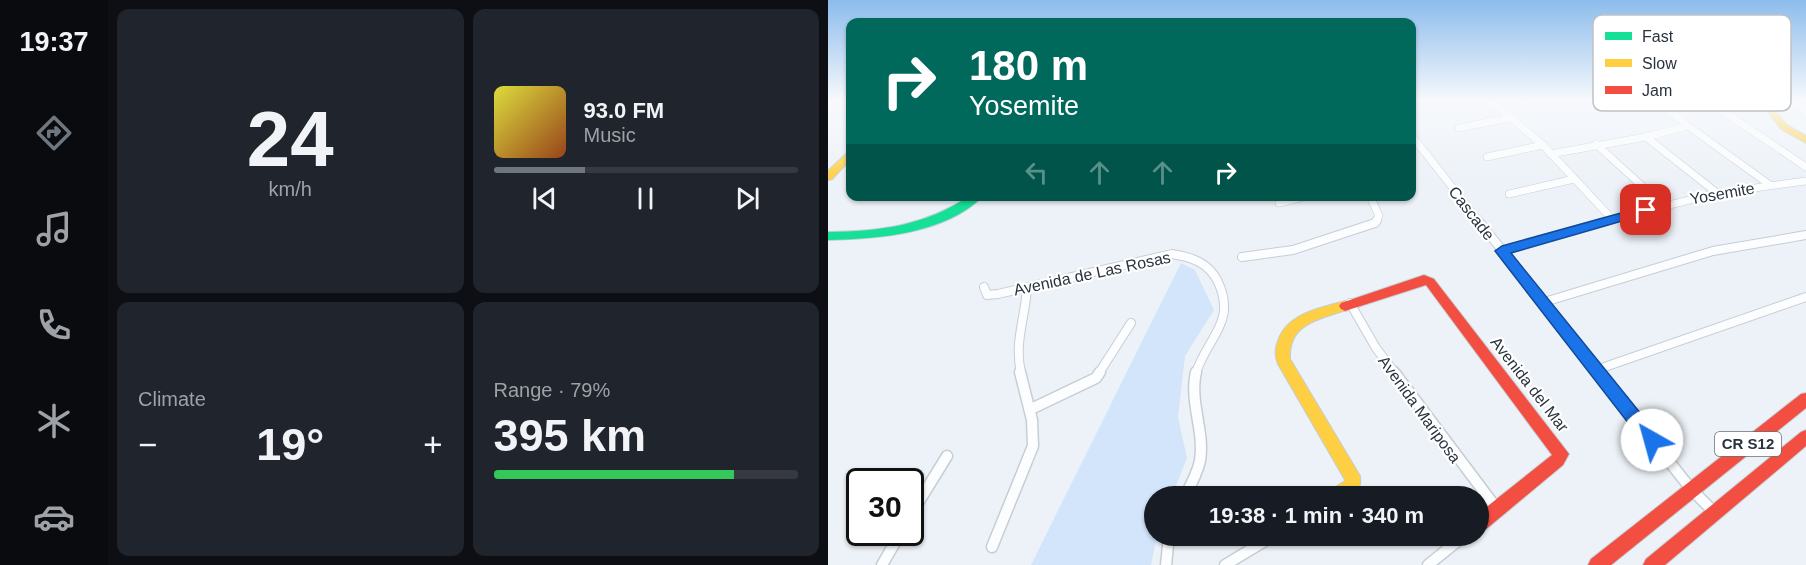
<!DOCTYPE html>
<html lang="en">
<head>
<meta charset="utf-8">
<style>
	body { margin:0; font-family:Arial,sans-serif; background:#20242c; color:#f1f3f6; height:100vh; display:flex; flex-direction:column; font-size:22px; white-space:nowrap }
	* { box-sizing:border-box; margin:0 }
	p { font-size:20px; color:#9ea1a6 }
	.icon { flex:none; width:33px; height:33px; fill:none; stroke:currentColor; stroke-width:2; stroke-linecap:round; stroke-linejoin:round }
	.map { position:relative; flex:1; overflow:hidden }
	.details { display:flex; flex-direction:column; gap:9px; padding:9px; background:#0d0f14; width:720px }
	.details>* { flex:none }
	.top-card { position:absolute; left:18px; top:18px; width:570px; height:183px; border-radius:12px; box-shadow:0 2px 4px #0004; background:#00695c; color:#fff; overflow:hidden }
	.speed { position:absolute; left:18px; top:468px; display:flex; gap:12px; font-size:30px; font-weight:700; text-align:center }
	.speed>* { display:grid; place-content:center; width:78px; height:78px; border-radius:50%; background:#171b24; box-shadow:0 2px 4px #0004; line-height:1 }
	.speed .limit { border:3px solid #111; border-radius:9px; background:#fff; color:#111 }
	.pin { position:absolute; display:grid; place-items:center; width:51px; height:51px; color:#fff; margin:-26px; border-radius:12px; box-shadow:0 3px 9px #0006 }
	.me { position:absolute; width:66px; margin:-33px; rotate:322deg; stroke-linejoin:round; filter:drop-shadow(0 0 4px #0008) }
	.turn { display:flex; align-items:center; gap:21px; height:126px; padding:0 24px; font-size:27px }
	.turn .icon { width:78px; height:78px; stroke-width:2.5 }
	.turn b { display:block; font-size:42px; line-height:51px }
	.lanes { display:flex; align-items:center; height:57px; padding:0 24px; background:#0003; justify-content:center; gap:30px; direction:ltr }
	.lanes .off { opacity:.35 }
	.big { font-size:45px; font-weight:800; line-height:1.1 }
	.details .card { flex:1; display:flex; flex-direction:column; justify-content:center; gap:9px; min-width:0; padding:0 21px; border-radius:12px; background:#20242c }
	.details .dial { align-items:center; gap:0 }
	.dial b { font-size:78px; line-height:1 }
	.song { display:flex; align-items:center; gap:18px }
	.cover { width:72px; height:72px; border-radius:9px; background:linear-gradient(135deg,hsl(60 70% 55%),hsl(20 70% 35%)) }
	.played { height:6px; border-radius:3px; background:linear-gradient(90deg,#6e767f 30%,#363941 30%) }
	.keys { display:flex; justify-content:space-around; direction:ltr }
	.heat { display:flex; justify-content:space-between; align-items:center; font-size:33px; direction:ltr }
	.charge { height:9px; border-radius:4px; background:linear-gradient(90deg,#34c759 79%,#363941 0) }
	.details .tiles { flex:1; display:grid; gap:9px; grid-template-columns:repeat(2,1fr) }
	.trip { position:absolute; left:316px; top:486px; width:345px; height:60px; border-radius:30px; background:#171b24; box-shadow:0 2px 4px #0004; font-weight:800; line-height:60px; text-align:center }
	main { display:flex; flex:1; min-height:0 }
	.tab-bar { display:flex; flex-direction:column; width:108px; justify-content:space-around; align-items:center; background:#090b0e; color:#9ea1a6 }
	.tab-bar .icon { width:42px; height:42px }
	.tab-bar .selected { color:#6e767f }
	.tab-bar b { font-size:27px; color:#f1f3f6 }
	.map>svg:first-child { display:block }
	.green { fill:#d3e5fa }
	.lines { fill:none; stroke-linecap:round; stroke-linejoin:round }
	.street-far2-casing { stroke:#c6ced5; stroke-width:8 }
	.street-far1-casing { stroke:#c6ced5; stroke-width:10 }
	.street-casing { stroke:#c6ced5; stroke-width:13 }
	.fast-casing { stroke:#c6ced5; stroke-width:2 }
	.slow-casing { stroke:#c6ced5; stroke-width:2 }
	.jam-casing { stroke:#c6ced5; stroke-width:2 }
	.street-far2 { stroke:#fcfdfe; stroke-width:7 }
	.street-far1 { stroke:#fcfdfe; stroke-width:8 }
	.street { stroke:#fcfdfe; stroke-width:10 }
	.fast { fill:#16e098; fill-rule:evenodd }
	.slow { fill:#ffcf43; fill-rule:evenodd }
	.jam { fill:#f24e42; fill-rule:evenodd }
	.route { fill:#1a73e8; stroke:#114b97; stroke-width:1.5 }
	.labels { text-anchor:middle; stroke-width:4.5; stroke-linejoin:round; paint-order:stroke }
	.shield { fill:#fff; stroke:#697078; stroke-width:1.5 }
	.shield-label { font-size:15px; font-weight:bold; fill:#29333e }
	.street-label { font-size:16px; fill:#29333e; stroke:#fff }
	.key { fill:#fff; stroke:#bfc2c5; stroke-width:1.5 }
	.key-label { font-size:16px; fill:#29333e }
</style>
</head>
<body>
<main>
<nav class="tab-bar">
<b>19:37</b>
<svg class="icon selected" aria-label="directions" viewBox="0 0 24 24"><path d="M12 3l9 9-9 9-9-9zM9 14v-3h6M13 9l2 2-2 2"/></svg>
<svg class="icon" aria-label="music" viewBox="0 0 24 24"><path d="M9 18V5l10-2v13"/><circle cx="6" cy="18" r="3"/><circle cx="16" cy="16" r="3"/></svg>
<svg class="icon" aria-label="phone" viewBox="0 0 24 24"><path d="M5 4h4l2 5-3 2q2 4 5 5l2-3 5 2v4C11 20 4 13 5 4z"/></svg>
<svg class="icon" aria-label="climate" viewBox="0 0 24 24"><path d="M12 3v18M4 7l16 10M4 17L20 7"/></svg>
<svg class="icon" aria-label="car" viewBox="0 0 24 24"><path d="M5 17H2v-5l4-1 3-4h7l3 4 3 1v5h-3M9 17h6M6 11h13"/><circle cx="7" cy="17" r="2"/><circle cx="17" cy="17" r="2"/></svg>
</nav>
<section class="details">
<div class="tiles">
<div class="card dial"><b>24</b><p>km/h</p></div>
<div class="card">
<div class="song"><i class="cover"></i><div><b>93.0 FM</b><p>Music</p></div></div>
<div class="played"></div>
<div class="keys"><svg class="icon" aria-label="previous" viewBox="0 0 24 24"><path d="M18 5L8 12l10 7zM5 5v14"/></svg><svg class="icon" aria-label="pause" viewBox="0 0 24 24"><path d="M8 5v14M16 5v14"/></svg><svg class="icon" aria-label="next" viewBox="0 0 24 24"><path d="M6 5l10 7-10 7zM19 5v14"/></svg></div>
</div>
<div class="card"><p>Climate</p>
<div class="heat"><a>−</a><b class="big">19°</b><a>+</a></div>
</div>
<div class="card"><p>Range · 79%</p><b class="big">395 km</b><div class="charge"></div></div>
</div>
</section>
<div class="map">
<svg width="978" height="565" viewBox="0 0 978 565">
	<rect width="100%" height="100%" fill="#edf2f8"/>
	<polygon class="green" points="353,263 367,270 386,310 357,356 350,417 359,458 344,496 327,496 327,536 329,536 323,565 203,565"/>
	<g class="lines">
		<defs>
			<g id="street-far2">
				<polyline points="663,101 715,145 785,220"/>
				<polyline points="831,101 860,126 942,185"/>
				<polyline points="880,101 978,167"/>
				<polyline points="912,101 938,107"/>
				<polyline points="968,101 978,111"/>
				<polyline points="631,128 681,118"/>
				<polyline points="584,136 651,221"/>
				<polyline points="818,137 889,193"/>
				<polyline points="768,144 835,205"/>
				<polyline points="722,154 818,137 860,126"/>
				<polyline points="659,157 715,145"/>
				<polyline points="681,194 746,179"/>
				<polyline points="542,196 551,216 548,221"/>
				<polyline points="451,203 479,196"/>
				<polyline points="778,221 889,193 978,181"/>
			</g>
			<g id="street-far1">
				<polyline points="650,220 772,373"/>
				<polyline points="674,251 783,220"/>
				<polyline points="414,257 465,250 547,223 549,220"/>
				<path d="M 156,287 L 159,295 L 170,294 L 344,254 C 364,257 381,263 390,282 C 409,322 379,338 368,373"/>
				<polyline points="522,303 548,348 567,373"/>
				<polyline points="713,303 885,251 978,235"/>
				<polyline points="768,370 978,297"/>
				<path d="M 193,373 C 186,342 197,319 199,288"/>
				<polyline points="271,373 303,323"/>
			</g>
			<g id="street">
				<polyline points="566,372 669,509"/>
				<polyline points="770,372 863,489 886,512"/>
				<polyline points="203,409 268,378 272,372"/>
				<path d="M 357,496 C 363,485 369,474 372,461 C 377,431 361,402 368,372"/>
				<polyline points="82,516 119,456"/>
				<polyline points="164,547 205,446 204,420 192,372"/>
				<polyline points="54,565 73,532"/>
				<polyline points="338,565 341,536"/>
				<polyline points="397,565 445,536"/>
				<polyline points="600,565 636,536"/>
			</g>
			<path id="fast" d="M 142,196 L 155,196 C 118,234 49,239 0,240 L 0,232 C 54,231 95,226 142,196 Z"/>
			<g id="slow">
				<polygon points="931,101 939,101 959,125 978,136 978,143 953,129"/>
				<polygon points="22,152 22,160 4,179 0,180 0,171 19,153"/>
				<path d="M 517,301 L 521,303 L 523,306 L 521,309 C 493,319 460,322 462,359 L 532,476 C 535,499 519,496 501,496 L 503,490 L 517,481 L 516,478 L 450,364 C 447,357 447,348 450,341 C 459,313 493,308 517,301 Z"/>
			</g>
			<g id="jam">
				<polygon points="596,275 606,279 741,454 735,465 657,530 651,532 651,513 724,455 598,285 517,311 513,309 511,306 513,303"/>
				<polygon points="978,393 978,408 783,565 760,565 763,559 973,394"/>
				<polygon points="978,430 978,446 837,565 815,565 818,559 973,432"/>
			</g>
		</defs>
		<use href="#street-far2" class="street-far2-casing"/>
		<use href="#street-far1" class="street-far1-casing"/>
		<use href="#street" class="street-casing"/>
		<use href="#fast" class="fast-casing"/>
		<use href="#slow" class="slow-casing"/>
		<use href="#jam" class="jam-casing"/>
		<use href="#street-far2" class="street-far2"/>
		<use href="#street-far1" class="street-far1"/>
		<use href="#street" class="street"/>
		<use href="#fast" class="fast"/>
		<use href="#slow" class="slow"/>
		<use href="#jam" class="jam"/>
	</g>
	<linearGradient id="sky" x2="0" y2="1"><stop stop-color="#8cbcec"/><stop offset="0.56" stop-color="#f7f9fc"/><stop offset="1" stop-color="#f7f9fc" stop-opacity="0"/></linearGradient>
	<rect width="978" height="180" fill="url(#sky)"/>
	<polygon class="route" points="818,206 822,207 822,213 683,253 830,435 832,440 830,446 824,449 818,446 667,251 674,246"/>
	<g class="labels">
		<rect class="shield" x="887" y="432" width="66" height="24" rx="4.5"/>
		<g class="shield-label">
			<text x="920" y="449">CR S12</text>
		</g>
		<g class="street-label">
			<text transform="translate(894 193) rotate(-10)" y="6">Yosemite</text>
			<text transform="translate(644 213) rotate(52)" y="6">Cascade</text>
			<text transform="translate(264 273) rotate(-12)" y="6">Avenida de Las Rosas</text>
			<text transform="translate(702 384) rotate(52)" y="6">Avenida del Mar</text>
			<text transform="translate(592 409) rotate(54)" y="6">Avenida Mariposa</text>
		</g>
	</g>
	<rect x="765" y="15" width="198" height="96" rx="9" class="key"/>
	<rect x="777" y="32" width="27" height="8" fill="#16e098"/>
	<rect x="777" y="59" width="27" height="8" fill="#ffcf43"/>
	<rect x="777" y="86" width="27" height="8" fill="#f24e42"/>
	<g class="key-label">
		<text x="814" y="42">Fast</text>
		<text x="814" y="69">Slow</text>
		<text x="814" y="96">Jam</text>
	</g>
</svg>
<div class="speed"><div class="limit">30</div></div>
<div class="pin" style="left:818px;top:210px;background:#d93025"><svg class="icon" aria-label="arrive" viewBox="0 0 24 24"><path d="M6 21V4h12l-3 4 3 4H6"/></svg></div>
<svg class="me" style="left:824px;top:440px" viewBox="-20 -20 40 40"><circle r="19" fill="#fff"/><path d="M0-13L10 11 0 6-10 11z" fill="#1a73e8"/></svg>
<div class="trip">19:38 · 1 min · 340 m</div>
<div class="top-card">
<div class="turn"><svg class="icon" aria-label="right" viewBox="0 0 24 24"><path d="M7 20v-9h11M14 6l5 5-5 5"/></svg><div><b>180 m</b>Yosemite</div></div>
<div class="lanes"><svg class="icon off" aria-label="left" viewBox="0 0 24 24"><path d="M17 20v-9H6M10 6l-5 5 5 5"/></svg><svg class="icon off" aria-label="ahead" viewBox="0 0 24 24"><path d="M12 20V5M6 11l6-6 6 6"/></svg><svg class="icon off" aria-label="ahead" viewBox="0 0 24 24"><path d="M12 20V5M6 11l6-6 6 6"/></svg><svg class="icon" aria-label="right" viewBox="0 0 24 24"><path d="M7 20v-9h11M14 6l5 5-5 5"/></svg></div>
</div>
</div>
</main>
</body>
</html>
